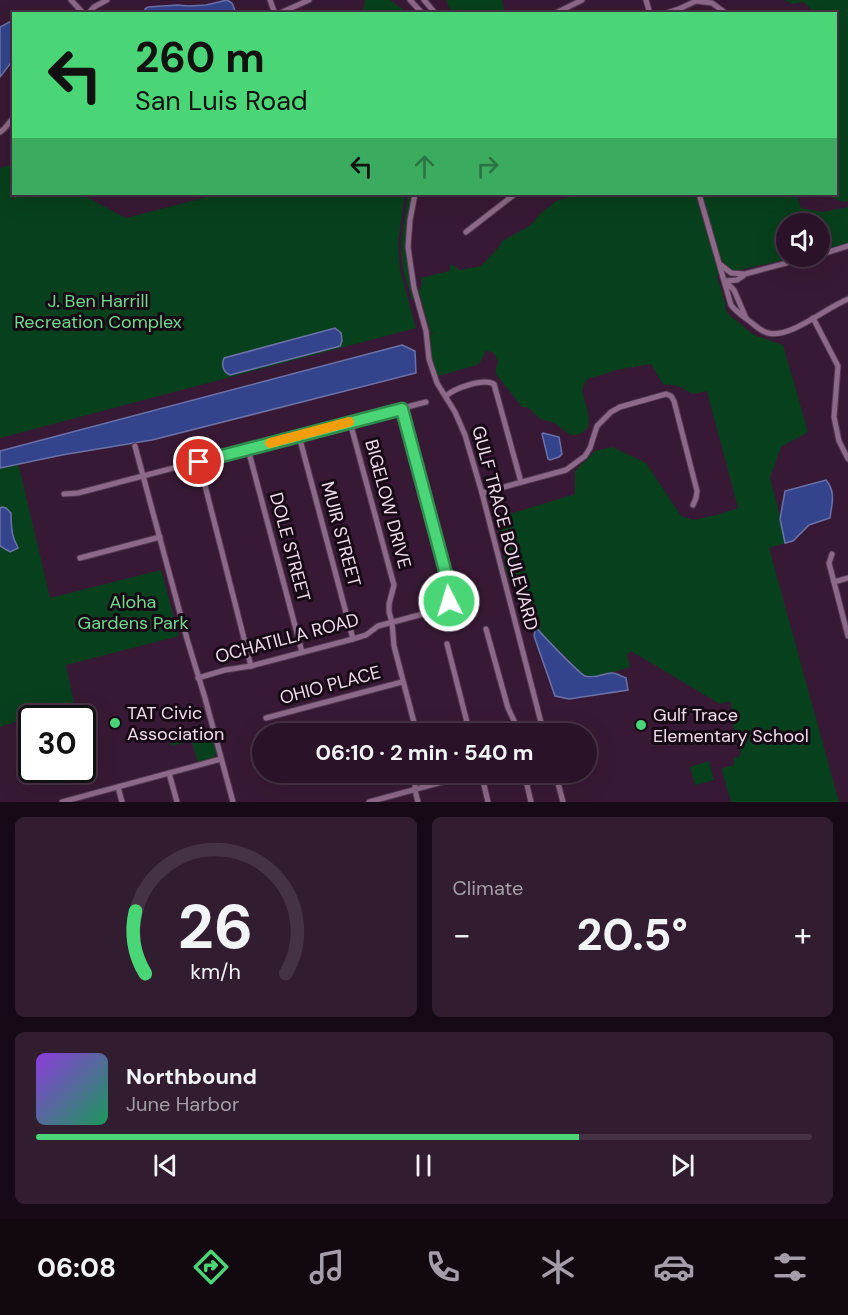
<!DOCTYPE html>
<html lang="en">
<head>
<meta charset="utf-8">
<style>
	body { margin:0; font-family:"DM Sans",sans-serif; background:#321c30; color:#f1f3f6; height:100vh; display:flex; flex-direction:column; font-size:22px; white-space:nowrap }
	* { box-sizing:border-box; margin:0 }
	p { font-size:20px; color:#a59ea8 }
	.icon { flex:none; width:33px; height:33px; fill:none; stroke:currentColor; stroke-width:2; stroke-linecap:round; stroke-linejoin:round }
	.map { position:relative; height:802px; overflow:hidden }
	.panel { display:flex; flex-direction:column; gap:15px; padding:15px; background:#170a16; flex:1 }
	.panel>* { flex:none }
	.banner { position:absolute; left:12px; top:12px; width:825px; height:183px; border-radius:0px; box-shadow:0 6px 24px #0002,0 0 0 2px #463245; background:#4ad677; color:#111; overflow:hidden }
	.buttons { position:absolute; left:776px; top:213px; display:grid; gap:12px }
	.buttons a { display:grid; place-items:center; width:54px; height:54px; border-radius:50%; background:#2a1328; box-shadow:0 6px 24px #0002,0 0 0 2px #463245; font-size:30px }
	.speed { position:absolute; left:18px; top:705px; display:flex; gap:12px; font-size:30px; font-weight:700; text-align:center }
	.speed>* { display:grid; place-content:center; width:78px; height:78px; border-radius:50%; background:#2a1328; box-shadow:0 6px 24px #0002,0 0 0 2px #463245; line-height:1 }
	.speed .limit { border:3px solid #111; border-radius:9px; background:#fff; color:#111 }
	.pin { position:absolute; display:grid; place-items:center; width:51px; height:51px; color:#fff; margin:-26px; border:3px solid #fff; border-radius:50%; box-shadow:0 2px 6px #0007 }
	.me { position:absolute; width:66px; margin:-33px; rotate:355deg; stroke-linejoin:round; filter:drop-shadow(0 0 4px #0008) }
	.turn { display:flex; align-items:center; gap:21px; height:126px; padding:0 24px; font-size:27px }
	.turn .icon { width:78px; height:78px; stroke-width:2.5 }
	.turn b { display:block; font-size:42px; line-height:51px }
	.lanes { display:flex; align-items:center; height:57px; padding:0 24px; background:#0003; justify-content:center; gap:30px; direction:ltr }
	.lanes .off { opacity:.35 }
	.big { font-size:45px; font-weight:700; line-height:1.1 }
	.panel .widget { flex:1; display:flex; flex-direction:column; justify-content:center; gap:9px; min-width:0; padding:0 21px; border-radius:9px; background:#321c30 }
	.panel .dial { align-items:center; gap:0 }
	.dial svg { height:156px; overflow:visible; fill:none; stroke:#463245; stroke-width:7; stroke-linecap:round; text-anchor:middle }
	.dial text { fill:#f1f3f6; stroke:none }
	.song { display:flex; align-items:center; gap:18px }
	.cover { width:72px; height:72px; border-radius:9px; background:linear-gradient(135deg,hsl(270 70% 55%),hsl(150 70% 35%)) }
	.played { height:6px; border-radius:3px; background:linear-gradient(90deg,#4ad677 70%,#463245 70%) }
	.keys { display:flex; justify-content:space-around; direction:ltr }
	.heat { display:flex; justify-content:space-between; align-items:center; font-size:33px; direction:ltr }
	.panel .tiles { flex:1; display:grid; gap:15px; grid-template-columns:1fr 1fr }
	.widget:last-child { grid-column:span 2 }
	.trip { position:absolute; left:252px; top:723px; width:345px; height:60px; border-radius:30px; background:#2a1328; box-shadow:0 6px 24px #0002,0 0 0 2px #463245; font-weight:700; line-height:60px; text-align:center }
	.tabs { display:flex; height:96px; justify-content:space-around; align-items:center; background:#110810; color:#a59ea8 }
	.tabs .icon { width:42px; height:42px }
	.tabs .selected { color:#4ad677 }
	.tabs b { font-size:27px; color:#f1f3f6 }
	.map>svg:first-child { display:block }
	.green { fill:#07401c }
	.water { fill:#33448c; stroke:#6c72a9; stroke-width:1.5 }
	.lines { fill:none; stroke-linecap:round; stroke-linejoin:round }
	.minor-casing { stroke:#50374e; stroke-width:7 }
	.minor { stroke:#8c6988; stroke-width:5 }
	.route-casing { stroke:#308b4d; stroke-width:15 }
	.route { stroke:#4ad677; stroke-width:10 }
	.slow { stroke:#f59e0b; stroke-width:10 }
	.poi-dot { fill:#4ad677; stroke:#170a16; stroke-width:2 }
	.labels { text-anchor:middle; stroke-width:6; stroke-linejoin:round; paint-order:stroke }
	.park-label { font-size:18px; fill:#70db8c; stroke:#170a16 }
	.street-label { font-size:18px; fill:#f0dced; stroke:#170a16 }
	.poi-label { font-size:18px; fill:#f0dced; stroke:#170a16; text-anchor:start }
</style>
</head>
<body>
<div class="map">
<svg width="848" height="802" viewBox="0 0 848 802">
	<rect width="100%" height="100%" fill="#381935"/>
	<g class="green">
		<polygon points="365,0 390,0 408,13 362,13"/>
		<polygon points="446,0 502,0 505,13 452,13"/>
		<polygon points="785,0 848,0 848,201 843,202 828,196 797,196 801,208 822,212 848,207 848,244 819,250 819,224 786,224 786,256 797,257 735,271 729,269 720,257 702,194 836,194 836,87 837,80 836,77 836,14 814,13 808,6 803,2 792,4"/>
		<polygon points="13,164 14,194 81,194 126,218 219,194 405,194 398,243 400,270 416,328 0,438 0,168"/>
		<polygon points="408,194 412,194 405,248 412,289 415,299 412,300 403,269 401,243"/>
		<path d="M 590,194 L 696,194 L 719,275 L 717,276 L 726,306 L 725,307 L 728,314 L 754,335 L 783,345 L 808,432 L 781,447 L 770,478 L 780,516 L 785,543 L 769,548 L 839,802 L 731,802 L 722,770 L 723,768 L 734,765 L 734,758 L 739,757 L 741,753 L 733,726 L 734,719 L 730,701 L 720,704 L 631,651 L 627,654 L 630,667 L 597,677 L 582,675 L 566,657 L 540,633 L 510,582 L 505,566 L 500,529 L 497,518 L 575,494 L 575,471 L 595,451 L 612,447 L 646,463 L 681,516 L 693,520 L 717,515 L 738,508 L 707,391 L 693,394 L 678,386 L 663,384 L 651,364 L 616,370 L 592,378 L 591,377 C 572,390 593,408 588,425 C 588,428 585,430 583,432 C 570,441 564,428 554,423 C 550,421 545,421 541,419 C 533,415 532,406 522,407 L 496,374 L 496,368 L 498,362 L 496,356 L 492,352 L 486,351 C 483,356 482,362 477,365 L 438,376 C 431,363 431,349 430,335 L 435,332 L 431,333 L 419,292 L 422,283 L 421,278 L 449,271 L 451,264 L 460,270 L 481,266 L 499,247 L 502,241 L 531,225 L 540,214 L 556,201 L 575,195 L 587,195 Z"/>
		<polygon points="17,458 50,598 161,570 179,636 66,665 74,703 0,727 0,463"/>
		<polygon points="205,730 211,732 217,751 214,758 199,762 197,760 192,742 189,743 188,742 171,746 169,740"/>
		<polygon points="709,761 714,780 695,785 690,767"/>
	</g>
	<g class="water">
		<polygon points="227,0 232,3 236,13 158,14 145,12 145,9 148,7 178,5 188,6 206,5"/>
		<polygon points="13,20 13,60 0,77 0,27"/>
		<path d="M 335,328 L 341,333 L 342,341 L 340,346 L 230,375 C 223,372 221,365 224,358 Z"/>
		<polygon points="402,345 415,351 416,373 152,440 62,455 0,468 0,451"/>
		<polygon points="543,433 559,437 562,454 559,457 550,460 548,459 542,434"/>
		<path d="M 826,480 C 836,492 832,503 830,518 L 809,525 L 793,541 L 785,543 L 780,519 L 785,491 Z"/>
		<path d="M 2,507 L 6,508 L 11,513 C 11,521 11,531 14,539 C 15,542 17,545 18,548 L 10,552 L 0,546 L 0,508 Z"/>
		<path d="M 536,627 C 540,633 581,675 585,676 C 598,679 604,672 613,673 C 617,673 622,677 626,678 L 628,690 L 569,699 L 555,696 L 534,636 Z"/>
	</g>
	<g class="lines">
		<defs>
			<g id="minor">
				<polyline points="71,0 84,14"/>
				<polyline points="270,0 275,14"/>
				<polyline points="410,0 423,14"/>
				<polyline points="424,0 436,14"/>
				<polyline points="646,0 650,14"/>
				<polyline points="88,14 94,7 107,0"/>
				<polyline points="278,14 309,0"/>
				<polyline points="554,14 582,0"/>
				<polyline points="663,14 679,9 696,1 712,3 727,14"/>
				<polyline points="0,132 4,129 14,117"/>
				<polyline points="415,194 410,220 408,247 414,288 426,331 429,359 437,383 455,412 465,435 482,493 544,734"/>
				<path d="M 699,194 L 731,305 C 736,312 742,315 748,320 C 755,325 760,331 768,333 C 790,339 827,307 848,299"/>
				<polyline points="466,232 515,194"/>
				<polyline points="819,255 848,246"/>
				<polyline points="721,265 731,273 745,274 813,256"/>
				<polyline points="725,281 737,280 743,276"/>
				<polyline points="726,282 734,290 746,318"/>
				<polyline points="813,318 838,366 834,417 839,441 848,459"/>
				<path d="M 446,396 C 455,388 483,378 494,384 L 521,482"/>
				<polyline points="350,422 392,578 394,585 389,604 389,612 392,622 394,646 417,734"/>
				<polyline points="299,436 353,639"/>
				<polyline points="135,446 187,639 205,698 233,802"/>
				<polyline points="248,449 302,652"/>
				<polyline points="199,462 251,666"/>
				<polyline points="482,493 566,470 585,456 590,448 597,426 611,412 620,407 666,394 671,396 674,401 697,491 696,498 693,505"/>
				<polyline points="64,494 78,493 426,402"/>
				<polyline points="832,554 829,563 848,636"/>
				<polyline points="80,558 160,537"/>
				<polyline points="834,582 848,578"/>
				<polyline points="486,629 508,708 516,725 518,734"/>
				<polyline points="447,644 470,734"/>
				<path d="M 198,678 L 225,670 L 251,666 L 353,639 L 366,635 L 378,626 L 442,609 C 449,604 451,597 450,589 L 402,409"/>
				<polyline points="266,718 402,682"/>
				<polyline points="415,772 415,790 418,802"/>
				<polyline points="481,772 488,802"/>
				<polyline points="524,772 531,802"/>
				<polyline points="555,772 563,802"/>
				<polyline points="169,773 177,802"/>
				<polyline points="118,787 122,802"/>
				<polyline points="62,802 221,759"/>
				<polyline points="369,802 479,772"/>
			</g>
		</defs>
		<use href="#minor" class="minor-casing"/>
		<use href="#minor" class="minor"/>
	</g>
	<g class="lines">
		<defs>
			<polyline id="route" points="199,462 402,409 450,589 449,601"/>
		</defs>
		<use href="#route" class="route-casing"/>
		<use href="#route" class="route"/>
		<polyline class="slow" points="270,443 349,422"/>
	</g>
	<g class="poi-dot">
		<circle cx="115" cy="723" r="6"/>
		<circle cx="641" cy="725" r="6"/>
	</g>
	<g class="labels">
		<g class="park-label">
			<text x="98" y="307">J. Ben Harrill<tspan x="98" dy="21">Recreation Complex</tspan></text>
			<text x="133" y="608">Aloha<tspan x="133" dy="21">Gardens Park</tspan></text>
		</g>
		<g class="street-label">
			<text transform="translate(388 504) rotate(75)" y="6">BIGELOW DRIVE</text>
			<text transform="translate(505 528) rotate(75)" y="6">GULF TRACE BOULEVARD</text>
			<text transform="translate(341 534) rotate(75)" y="6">MUIR STREET</text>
			<text transform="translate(290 547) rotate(75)" y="6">DOLE STREET</text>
			<text transform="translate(287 638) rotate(-15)" y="6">OCHATILLA ROAD</text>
			<text transform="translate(330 685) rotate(-15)" y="6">OHIO PLACE</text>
		</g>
		<g class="poi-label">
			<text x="127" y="719">TAT Civic<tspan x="127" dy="21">Association</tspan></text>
			<text x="653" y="721">Gulf Trace<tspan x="653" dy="21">Elementary School</tspan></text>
		</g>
	</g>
</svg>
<div class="buttons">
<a><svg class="icon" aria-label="sound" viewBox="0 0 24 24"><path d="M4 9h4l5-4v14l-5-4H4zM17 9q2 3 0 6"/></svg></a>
</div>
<div class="speed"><div class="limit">30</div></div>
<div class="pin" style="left:199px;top:462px;background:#d93025"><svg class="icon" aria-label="arrive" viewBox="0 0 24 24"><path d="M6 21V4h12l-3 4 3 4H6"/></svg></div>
<svg class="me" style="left:449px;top:601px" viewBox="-20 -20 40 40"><circle r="17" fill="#4ad677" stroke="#fff" stroke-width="3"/><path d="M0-11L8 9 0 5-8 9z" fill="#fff"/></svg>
<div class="trip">06:10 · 2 min · 540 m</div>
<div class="banner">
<div class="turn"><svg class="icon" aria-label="left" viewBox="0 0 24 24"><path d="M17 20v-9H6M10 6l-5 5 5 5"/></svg><div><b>260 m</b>San Luis Road</div></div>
<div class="lanes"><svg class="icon" aria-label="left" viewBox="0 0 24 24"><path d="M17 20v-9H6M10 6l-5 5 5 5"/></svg><svg class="icon off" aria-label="ahead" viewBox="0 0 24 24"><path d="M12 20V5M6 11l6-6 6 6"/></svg><svg class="icon off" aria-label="right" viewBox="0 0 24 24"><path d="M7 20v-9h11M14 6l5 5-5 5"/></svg></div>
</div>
</div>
<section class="panel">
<div class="tiles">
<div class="widget dial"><svg viewBox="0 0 100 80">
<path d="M14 69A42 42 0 1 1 86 69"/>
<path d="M14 69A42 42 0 0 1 9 37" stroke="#4ad677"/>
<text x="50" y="56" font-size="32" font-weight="700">26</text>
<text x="50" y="72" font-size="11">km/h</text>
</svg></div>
<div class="widget"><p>Climate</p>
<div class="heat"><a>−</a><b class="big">20.5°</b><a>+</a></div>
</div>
<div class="widget">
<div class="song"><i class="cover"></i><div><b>Northbound</b><p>June Harbor</p></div></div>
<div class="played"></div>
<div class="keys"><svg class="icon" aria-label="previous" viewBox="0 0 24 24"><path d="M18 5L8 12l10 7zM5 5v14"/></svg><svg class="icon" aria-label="pause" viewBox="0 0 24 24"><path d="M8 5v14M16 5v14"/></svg><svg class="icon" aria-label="next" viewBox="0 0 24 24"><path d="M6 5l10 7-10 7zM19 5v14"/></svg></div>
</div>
</div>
</section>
<nav class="tabs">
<b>06:08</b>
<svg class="icon selected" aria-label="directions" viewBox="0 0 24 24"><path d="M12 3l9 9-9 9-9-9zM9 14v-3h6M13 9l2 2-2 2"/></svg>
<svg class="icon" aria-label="music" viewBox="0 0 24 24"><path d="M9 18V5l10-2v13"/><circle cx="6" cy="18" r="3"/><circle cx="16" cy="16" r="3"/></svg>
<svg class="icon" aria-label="phone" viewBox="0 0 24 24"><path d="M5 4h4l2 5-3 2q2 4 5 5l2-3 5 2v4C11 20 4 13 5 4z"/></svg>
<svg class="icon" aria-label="climate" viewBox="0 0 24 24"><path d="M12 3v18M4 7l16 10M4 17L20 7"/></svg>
<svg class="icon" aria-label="car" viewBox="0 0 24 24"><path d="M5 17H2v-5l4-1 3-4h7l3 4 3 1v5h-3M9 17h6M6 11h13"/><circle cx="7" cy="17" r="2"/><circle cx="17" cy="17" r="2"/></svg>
<svg class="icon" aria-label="filters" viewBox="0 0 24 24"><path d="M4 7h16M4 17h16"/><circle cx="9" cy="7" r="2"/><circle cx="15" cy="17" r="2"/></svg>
</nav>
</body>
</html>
